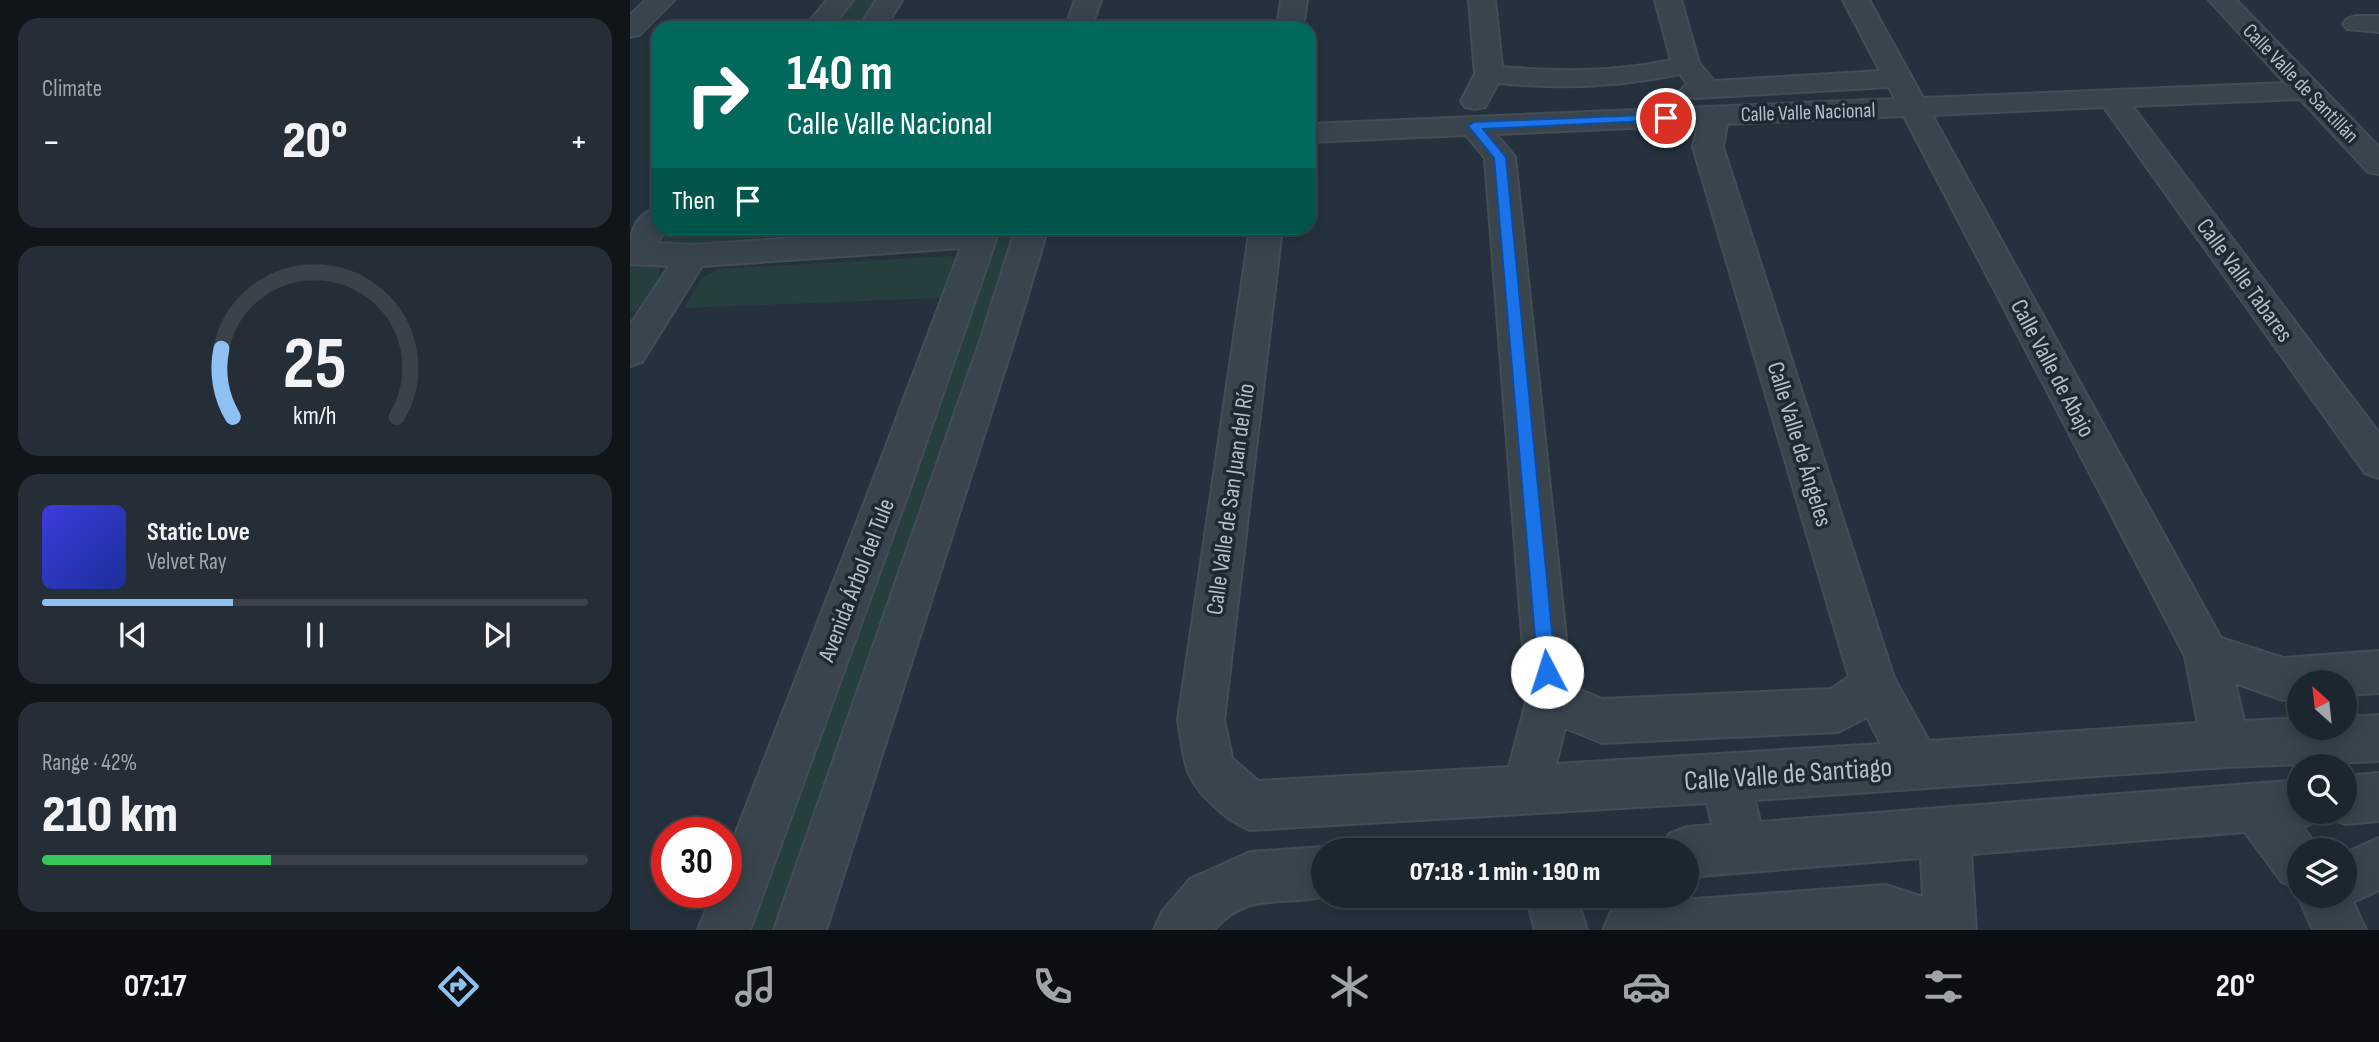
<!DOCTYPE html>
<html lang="en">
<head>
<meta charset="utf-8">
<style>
	body { margin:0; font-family:"Sofia Sans Condensed",sans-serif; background:#252e36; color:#f1f3f6; height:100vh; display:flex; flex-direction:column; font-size:26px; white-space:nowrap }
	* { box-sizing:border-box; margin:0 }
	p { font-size:23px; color:#a0a5aa }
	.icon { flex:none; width:38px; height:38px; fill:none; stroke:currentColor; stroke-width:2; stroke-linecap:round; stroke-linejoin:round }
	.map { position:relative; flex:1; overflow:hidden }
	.drawer { display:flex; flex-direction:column; gap:18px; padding:18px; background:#0f1519; width:630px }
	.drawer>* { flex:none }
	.banner { position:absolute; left:21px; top:21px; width:665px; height:214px; border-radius:21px; box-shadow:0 4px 18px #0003,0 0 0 2px #3a434a; background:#00695c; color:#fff; overflow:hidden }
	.needle { width:46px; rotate:333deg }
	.controls { position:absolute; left:1657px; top:670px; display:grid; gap:14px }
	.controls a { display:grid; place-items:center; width:70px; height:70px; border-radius:50%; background:#1c262e; box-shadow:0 4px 18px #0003,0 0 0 2px #3a434a; font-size:35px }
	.speed { position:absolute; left:21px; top:817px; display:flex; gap:14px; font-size:35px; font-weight:700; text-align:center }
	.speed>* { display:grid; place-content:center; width:91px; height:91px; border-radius:50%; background:#1c262e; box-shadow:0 4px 18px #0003,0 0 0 2px #3a434a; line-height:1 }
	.speed .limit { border:10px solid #d22; background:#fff; color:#111 }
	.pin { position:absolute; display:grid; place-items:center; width:60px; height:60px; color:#fff; margin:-30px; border:4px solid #fff; border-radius:50%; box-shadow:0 2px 7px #0007 }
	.me { position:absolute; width:77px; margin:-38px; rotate:355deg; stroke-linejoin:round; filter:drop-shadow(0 0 5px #0008) }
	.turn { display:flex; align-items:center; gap:24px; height:147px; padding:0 21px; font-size:32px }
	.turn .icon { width:91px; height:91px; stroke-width:2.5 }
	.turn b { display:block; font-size:49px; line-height:60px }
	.then { display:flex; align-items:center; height:66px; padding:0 21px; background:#0003; gap:14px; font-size:26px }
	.big { font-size:52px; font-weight:800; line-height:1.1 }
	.drawer .tile { flex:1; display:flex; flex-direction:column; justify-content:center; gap:10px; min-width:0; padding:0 24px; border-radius:21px; background:#252e36 }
	.drawer .dial { align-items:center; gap:0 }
	.dial svg { height:182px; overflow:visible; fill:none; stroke:#3a434a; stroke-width:7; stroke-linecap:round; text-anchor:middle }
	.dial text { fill:#f1f3f6; stroke:none }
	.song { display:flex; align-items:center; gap:21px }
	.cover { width:84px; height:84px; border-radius:10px; background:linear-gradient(135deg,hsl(240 70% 55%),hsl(230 70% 35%)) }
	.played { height:7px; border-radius:4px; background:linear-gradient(90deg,#8ec0f4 35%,#3a434a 35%) }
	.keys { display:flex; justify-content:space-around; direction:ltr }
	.heat { display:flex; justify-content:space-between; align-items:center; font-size:38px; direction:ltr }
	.charge { height:10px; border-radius:5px; background:linear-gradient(90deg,#34c759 42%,#3a434a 0) }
	.trip { position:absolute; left:681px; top:838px; width:388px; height:70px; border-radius:35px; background:#1c262e; box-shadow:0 4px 18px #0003,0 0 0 2px #3a434a; font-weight:800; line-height:70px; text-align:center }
	.tab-bar { display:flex; height:112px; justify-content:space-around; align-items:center; background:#0b0f12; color:#a0a5aa }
	.tab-bar .icon { width:49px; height:49px }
	.tab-bar .current { color:#8ec0f4 }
	.tab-bar b { font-size:32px; color:#f1f3f6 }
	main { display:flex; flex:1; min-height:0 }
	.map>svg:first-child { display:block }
	.green { fill:#273e3e }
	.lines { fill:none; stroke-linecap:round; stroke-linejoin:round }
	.street-casing { stroke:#424d56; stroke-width:4 }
	.street { fill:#39444d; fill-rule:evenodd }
	.route { fill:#1a73e8; stroke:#114b97; stroke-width:2 }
	.labels { text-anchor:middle; stroke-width:7; stroke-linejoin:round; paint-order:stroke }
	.far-street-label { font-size:21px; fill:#b5bec8; stroke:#1e2932 }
	.street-label { font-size:24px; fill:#b5bec8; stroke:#1e2932 }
	.near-street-label { font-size:28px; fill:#b5bec8; stroke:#1e2932 }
</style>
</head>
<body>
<main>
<section class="drawer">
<div class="tile"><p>Climate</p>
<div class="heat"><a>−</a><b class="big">20°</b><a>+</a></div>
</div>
<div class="tile dial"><svg viewBox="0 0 100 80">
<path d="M14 69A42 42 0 1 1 86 69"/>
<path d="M14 69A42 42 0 0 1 9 39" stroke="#8ec0f4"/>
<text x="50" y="56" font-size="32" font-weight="700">25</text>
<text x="50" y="72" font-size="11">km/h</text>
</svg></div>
<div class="tile">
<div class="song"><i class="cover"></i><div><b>Static Love</b><p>Velvet Ray</p></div></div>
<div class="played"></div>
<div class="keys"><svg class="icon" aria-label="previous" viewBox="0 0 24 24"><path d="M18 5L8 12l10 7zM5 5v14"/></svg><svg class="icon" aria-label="pause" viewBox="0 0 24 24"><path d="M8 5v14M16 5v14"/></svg><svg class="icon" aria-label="next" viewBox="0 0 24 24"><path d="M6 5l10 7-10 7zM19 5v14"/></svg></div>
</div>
<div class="tile"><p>Range · 42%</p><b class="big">210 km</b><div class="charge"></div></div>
</section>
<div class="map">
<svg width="1749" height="930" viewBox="0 0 1749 930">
	<rect width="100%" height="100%" fill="#25323d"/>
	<g class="green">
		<polygon points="224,0 244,0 227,28 202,28"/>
		<polygon points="224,228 343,228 341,231 77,244 0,242 0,232 83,234"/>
		<polygon points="373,228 387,228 145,930 115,930"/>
		<polygon points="320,256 328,261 311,298 54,308 71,279 87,269"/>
		<polygon points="0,266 29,266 29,277 5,312 0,312"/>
	</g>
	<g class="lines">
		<defs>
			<g id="street">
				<polygon points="16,0 44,0 9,35 0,37 0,15"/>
				<polygon points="197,0 223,0 201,28 174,28"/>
				<polygon points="246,0 272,0 255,28 229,28"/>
				<polygon points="445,0 471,0 461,28 435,28"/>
				<polygon points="651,0 677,0 673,28 647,28"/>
				<path d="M 839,0 L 865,0 L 872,67 C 927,72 987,72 1041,60 L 1025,0 L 1051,0 L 1069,63 L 1084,81 L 1250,71 L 1213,0 L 1239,0 L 1293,98 L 1655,83 L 1579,0 L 1606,0 L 1749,147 L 1749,174 L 1738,172 L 1670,99 L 1502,106 L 1749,433 L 1749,478 L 1735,473 L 1474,107 L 1302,115 L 1591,638 L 1653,658 L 1749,651 L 1749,693 L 1715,695 L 1715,682 L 1670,682 L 1670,699 L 1653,700 L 1605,683 L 1614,721 L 1670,718 L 1670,728 L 1715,728 L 1715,717 L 1749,715 L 1749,761 L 1596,767 L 1125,800 L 1130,822 L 1670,780 L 1670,812 L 1691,812 L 1687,821 L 1673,827 L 1689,850 L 1670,850 L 1670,889 L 1652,882 L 1615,832 L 1341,854 L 1346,930 L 973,930 L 981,912 L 999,904 L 1255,885 L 1293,897 L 1291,858 L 1057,877 L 1057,850 L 1033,850 L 1039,834 L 1057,827 L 1082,825 L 1077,803 L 620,830 C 605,824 595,816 583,805 C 552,776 555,760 548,720 L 620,228 L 652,228 L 594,720 L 602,758 L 628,781 L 879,767 L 897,699 L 855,158 L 836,135 L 679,142 L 679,124 L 1265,99 L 1259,87 L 1065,98 L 1055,96 L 1051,90 L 1057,84 L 1050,74 C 990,87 928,89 868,83 L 855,107 L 845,109 L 835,107 L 831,101 L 845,74 ZM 1274,116 L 1555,656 L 1568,723 L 1299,741 L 1264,678 L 1093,147 L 1097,124 ZM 1068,125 L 1063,147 L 1219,677 L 1201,689 L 972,699 L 941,686 L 885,157 L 866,134 ZM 1237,717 L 1251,744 L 926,764 L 935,728 L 972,743 L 1208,732 Z"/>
				<polygon points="1726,16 1749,16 1749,32 1717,29 1713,24 1717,19"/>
				<path d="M 28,208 L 28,228 L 38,228 L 26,243 L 62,245 L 319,228 L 370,228 L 281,486 L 120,930 L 68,930 L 83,892 L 96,892 L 96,858 L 241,486 L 331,248 L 72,266 L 12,362 L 0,366 L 0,325 L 39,266 L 0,264 C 0,239 0,215 28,208 Z"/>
				<polygon points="386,228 418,228 384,341 196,930 144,930 350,341"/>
				<polygon points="1749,773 1749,821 1715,824 1698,817 1696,812 1715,812 1715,776"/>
				<polygon points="1749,838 1749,890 1723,902 1736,930 1683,930 1668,896 1670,891 1670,896 1715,896 1715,853"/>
				<path d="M 693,847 L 702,850 L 693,850 L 693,896 L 696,896 C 652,907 617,890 584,930 L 524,930 L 532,912 L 560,879 L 620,852 Z"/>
				<polygon points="896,896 946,896 957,930 905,930"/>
			</g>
		</defs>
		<use href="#street" class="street-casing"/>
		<use href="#street" class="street"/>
	</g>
	<polygon class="route" points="1036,114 1040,115 1040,120 853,129 876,157 926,672 924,678 917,681 911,678 908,672 864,158 838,126 844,122"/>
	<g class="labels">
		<g class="far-street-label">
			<text transform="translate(1671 83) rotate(46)" y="7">Calle Valle de Santillán</text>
			<text transform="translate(1178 112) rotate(-2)" y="7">Calle Valle Nacional</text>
		</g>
		<g class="street-label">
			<text transform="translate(1615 280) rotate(54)" y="8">Calle Valle Tabares</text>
			<text transform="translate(1423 368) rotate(62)" y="8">Calle Valle de Abajo</text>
			<text transform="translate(1170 444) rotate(73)" y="8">Calle Valle de Ángeles</text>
			<text transform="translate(600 499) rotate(-82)" y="8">Calle Valle de San Juan del Río</text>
			<text transform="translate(226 580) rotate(-69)" y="8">Avenida Árbol del Tule</text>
		</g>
		<g class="near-street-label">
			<text transform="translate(1158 773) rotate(-4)" y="10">Calle Valle de Santiago</text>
		</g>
	</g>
</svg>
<div class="controls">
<a><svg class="needle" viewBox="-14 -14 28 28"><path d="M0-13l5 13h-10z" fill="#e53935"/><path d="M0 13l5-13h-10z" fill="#a0a5aa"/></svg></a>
<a><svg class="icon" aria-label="search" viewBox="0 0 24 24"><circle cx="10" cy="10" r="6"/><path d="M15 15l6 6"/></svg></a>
<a><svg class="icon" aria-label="layers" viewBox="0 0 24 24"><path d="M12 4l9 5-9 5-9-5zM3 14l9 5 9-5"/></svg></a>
</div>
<div class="speed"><div class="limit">30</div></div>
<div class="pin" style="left:1036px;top:118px;background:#d93025"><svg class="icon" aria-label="arrive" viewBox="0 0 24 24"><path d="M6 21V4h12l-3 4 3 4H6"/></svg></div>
<svg class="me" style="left:917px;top:672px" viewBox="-20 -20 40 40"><circle r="19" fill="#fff"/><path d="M0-13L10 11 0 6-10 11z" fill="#1a73e8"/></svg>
<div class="trip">07:18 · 1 min · 190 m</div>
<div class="banner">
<div class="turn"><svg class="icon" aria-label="right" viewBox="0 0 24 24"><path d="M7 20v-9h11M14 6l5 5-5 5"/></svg><div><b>140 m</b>Calle Valle Nacional</div></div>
<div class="then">Then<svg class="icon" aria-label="arrive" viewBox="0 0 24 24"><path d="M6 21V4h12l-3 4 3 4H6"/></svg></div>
</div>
</div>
</main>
<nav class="tab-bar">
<b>07:17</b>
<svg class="icon current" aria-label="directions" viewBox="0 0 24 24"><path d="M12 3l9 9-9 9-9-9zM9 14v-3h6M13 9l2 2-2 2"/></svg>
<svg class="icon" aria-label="music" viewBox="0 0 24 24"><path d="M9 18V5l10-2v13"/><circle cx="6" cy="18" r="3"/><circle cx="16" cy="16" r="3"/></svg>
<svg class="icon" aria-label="phone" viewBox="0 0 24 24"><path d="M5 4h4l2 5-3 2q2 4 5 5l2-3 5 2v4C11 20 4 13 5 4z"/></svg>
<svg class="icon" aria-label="climate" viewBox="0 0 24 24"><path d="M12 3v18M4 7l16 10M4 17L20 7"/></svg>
<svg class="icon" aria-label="car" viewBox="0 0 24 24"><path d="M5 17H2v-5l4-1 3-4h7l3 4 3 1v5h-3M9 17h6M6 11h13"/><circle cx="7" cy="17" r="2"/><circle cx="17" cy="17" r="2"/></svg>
<svg class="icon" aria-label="filters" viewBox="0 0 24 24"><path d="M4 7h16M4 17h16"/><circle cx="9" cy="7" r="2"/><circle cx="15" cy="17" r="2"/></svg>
<b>20°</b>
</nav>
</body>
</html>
